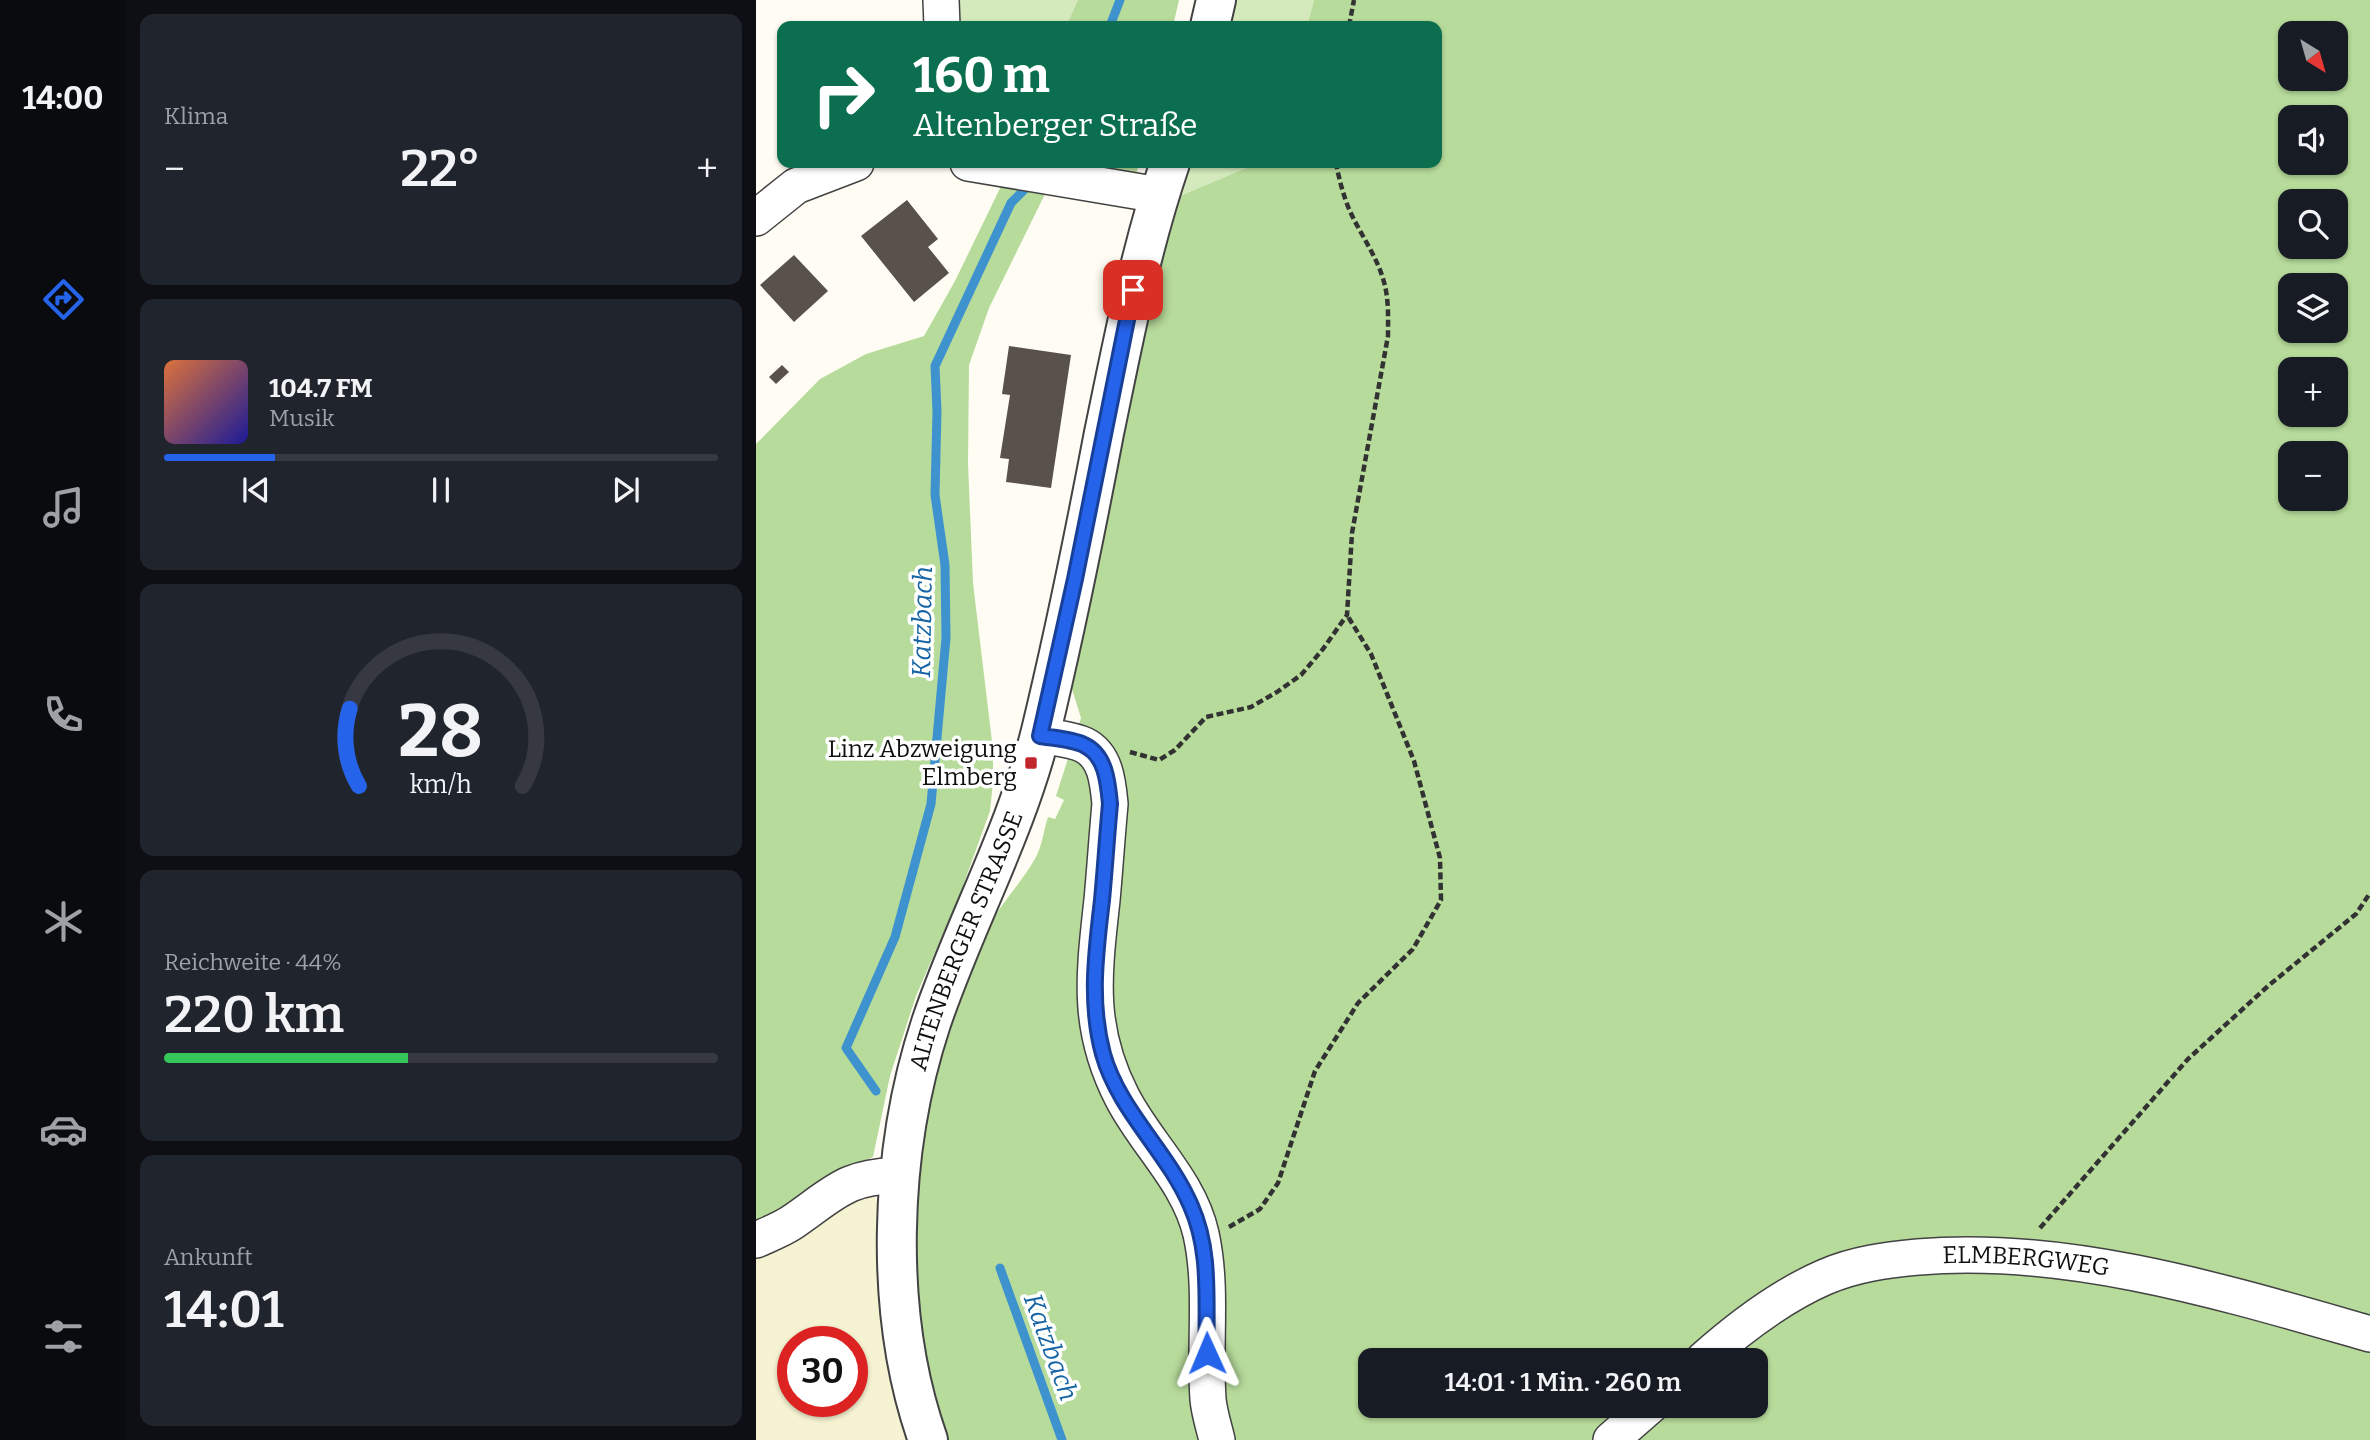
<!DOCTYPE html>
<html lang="de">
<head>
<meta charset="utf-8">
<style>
	body { margin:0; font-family:Bitter,serif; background:#20242c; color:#f1f3f6; height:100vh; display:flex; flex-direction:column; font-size:26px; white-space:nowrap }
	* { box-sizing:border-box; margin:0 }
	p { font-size:23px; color:#9ea1a6 }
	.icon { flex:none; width:38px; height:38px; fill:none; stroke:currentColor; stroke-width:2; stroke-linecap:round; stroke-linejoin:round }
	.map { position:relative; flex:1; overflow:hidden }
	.side { display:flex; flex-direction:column; gap:14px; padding:14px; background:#0d0f14; width:630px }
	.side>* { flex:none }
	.top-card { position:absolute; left:21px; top:21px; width:665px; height:147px; border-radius:14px; box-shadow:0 2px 5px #0004; background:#0b6e4f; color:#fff; overflow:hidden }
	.needle { width:46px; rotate:143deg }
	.controls { position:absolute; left:1522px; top:21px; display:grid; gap:14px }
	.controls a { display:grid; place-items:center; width:70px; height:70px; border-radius:14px; background:#171b24; box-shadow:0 2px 5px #0004; font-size:35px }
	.speed { position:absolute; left:21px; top:1326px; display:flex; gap:14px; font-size:35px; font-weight:700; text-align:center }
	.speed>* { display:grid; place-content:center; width:91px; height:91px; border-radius:50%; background:#171b24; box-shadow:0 2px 5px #0004; line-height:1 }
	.speed .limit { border:10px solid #d22; background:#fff; color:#111 }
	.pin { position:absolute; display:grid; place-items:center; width:60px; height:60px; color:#fff; margin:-30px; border-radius:14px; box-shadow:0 4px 10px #0006 }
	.me { position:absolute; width:77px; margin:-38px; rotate:359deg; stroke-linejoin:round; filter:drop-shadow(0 0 5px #0008) }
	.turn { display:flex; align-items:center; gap:24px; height:147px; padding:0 21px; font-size:32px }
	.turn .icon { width:91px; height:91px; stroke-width:2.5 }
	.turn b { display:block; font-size:49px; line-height:60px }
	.big { font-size:52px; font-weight:600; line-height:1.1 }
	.side .widget { flex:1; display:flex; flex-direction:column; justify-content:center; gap:10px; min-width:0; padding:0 24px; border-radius:14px; background:#20242c }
	.side .dial { align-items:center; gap:0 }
	.dial svg { height:182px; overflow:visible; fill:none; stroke:#363941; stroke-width:7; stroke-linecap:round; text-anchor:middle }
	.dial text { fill:#f1f3f6; stroke:none }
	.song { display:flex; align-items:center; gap:21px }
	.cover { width:84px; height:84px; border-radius:10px; background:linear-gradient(135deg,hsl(20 70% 55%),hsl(240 70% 35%)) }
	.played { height:7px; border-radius:4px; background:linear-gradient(90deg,#2563eb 20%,#363941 20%) }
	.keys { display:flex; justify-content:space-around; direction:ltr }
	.heat { display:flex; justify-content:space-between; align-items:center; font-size:38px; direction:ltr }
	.charge { height:10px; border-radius:5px; background:linear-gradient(90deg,#34c759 44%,#363941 0) }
	.trip { position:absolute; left:602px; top:1348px; width:410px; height:70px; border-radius:14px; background:#171b24; box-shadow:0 2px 5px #0004; font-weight:600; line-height:70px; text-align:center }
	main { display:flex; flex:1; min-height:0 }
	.tabs { display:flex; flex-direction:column; width:126px; justify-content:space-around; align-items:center; background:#090b0e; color:#9ea1a6 }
	.tabs .icon { width:49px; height:49px }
	.tabs .active { color:#2563eb }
	.tabs b { font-size:32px; color:#f1f3f6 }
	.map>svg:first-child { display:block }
	.farmland { fill:#f6f3d3; fill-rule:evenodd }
	.green { fill:#d4eabc }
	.forest { fill:#b7db9b; fill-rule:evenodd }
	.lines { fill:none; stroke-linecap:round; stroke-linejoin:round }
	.stream { stroke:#3e93ce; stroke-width:9 }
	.building { fill:#59514c }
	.minor-casing { stroke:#434343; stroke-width:38 }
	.tertiary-casing { stroke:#434343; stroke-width:42 }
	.path { stroke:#323232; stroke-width:4.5; stroke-dasharray:7 3.5; stroke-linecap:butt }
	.minor { stroke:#fff; stroke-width:35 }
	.tertiary { stroke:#fff; stroke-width:38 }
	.route-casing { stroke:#184099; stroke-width:18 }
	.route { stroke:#2563eb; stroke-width:12 }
	.poi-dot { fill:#c2262d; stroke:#fff; stroke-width:2.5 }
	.labels { text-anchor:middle; stroke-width:7; stroke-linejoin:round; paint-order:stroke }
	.poi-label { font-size:24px; fill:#101010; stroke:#fff; text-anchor:end }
	.street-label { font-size:24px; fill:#101010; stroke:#fff }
	.water-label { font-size:26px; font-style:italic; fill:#1765a4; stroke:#fff }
</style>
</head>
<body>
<main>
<nav class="tabs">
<b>14:00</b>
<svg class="icon active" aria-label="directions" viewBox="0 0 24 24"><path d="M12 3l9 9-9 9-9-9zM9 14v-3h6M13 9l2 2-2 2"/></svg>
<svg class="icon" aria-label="music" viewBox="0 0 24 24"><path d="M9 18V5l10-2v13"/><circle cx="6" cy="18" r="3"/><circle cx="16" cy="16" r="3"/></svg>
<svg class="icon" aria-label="phone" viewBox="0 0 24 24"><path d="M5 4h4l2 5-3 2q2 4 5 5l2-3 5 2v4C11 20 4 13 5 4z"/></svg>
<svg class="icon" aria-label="climate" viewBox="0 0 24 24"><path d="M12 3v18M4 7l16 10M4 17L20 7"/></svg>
<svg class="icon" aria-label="car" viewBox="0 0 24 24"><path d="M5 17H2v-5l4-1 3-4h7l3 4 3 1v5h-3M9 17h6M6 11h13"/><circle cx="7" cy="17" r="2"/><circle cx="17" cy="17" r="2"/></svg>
<svg class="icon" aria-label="filters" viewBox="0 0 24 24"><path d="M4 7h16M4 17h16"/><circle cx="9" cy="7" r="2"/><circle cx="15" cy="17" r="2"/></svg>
</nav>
<section class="side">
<div class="widget"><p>Klima</p>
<div class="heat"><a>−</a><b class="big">22°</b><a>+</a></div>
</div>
<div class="widget">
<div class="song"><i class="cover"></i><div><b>104.7 FM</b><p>Musik</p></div></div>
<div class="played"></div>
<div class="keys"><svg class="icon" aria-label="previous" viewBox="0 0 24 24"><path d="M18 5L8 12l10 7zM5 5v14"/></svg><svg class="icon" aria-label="pause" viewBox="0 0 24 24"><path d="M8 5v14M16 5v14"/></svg><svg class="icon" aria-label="next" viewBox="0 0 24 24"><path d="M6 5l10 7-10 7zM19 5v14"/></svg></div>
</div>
<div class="widget dial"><svg viewBox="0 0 100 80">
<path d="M14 69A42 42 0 1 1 86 69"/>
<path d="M14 69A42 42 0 0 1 10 35" stroke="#2563eb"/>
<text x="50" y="56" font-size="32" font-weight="700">28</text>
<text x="50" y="72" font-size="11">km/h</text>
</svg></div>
<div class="widget"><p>Reichweite · 44%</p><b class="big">220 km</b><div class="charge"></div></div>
<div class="widget"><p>Ankunft</p><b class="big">14:01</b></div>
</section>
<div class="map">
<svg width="1614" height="1440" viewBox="0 0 1614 1440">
	<rect width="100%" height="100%" fill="#fffdf3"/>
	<path class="farmland" d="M 118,1194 L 124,1209 L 154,1440 L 0,1440 L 0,1247 L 87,1195 ZM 37,1342 L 96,1342 L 96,1402 L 37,1402 Z"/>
	<g class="green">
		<polygon points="198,0 322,0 310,26 198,26"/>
		<polygon points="478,0 558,0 551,26 471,26"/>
		<polygon points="430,163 502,163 419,198"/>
	</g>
	<g class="forest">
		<polygon points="322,0 423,0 417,26 310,26"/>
		<path d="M 558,0 L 1614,0 L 1614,1440 L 192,1440 C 134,1277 157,1082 232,928 C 245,903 266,882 280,857 C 286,846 288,829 292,817 L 299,819 L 308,800 L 300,796 L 325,718 L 315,686 L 369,411 L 419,198 L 502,163 L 681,163 L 681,26 L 551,26 ZM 1535,33 L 1580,33 L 1580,79 L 1535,79 ZM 1535,117 L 1580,117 L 1580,163 L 1535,163 ZM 1535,201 L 1580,201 L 1580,247 L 1535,247 ZM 1535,285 L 1580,285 L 1580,331 L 1535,331 ZM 1535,369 L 1580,369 L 1580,415 L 1535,415 ZM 1535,453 L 1580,453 L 1580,499 L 1535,499 ZM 614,1360 L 999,1360 L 999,1405 L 614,1405 Z"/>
		<polygon points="297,163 383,163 380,176"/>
		<polygon points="248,180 292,188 233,308 213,365 212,464 217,583 237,750 237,782 234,811 204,894 160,996 134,1076 117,1157 77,1175 0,1234 0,444 64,379 110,354 168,336 199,281"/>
	</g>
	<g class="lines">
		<g class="stream">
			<polyline points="354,26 364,0"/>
			<polyline points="120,1091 90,1048 139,937 175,804 190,638 189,565 179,495 181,411 179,366 255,203 276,182"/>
			<polyline points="244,1268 306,1440"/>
		</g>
	</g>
	<g class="building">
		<polygon points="151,200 182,239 172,247 193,273 158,302 105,236"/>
		<polygon points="38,255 72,291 38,322 4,285"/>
		<polygon points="253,346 315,355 295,488 250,482 253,459 244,458 254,395 246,394"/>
		<polygon points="26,365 33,372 20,384 13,377"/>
	</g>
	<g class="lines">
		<defs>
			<g id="minor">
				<polyline points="185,0 186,26"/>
				<polyline points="212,163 403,195"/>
				<polyline points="0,218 40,186 100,163"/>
				<path d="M 284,735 C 297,738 316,739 328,745 C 350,756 352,783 354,804 C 351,836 349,868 346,900 C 338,974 330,1027 366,1097 C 390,1144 433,1181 445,1234 C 457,1288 448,1344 452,1399 C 453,1412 458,1427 461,1440"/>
				<path d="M 0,1240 C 11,1235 24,1230 35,1223 C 74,1197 91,1174 143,1176"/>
				<path id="s1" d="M 947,1360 C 983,1328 1025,1296 1069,1277 C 1099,1264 1130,1260 1162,1257 C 1312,1244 1471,1293 1614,1334"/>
				<polyline points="855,1440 895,1405"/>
			</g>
			<g id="tertiary">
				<polyline points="454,26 460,0"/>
				<path id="s2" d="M 172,1440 C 127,1313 133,1150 175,1023 C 208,925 260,832 285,731 C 309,632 329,533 348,433 C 367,342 384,251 414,163"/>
			</g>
		</defs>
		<use href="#minor" class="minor-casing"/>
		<use href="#tertiary" class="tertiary-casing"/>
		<g class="path">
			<polyline points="593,26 598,0"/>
			<path d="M 374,752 L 403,760 L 419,750 L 450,717 L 495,707 L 521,692 L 545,675 L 567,649 L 591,615 L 596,533 L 632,336 C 632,318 633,300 628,282 C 621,256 604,234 593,209 C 587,194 583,179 580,163"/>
			<polyline points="473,1227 504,1209 522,1183 559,1071 602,1003 657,949 685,900 684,858 658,761 615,654 591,615"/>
			<polyline points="1284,1228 1432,1059 1512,986 1600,914 1614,893"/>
		</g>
		<use href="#minor" class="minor"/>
		<use href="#tertiary" class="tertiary"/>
	</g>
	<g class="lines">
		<defs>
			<path id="route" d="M 377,290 L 319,579 L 284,736 C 297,738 316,739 328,745 C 350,755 352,783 354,804 C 351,836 349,868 346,900 C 340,952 333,1002 347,1054 C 363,1111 412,1152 435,1206 C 456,1253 449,1303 451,1353"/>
		</defs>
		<use href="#route" class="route-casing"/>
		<use href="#route" class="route"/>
	</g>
	<rect class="poi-dot" x="268" y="756" width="14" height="14" rx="3.5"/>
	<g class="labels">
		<g class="poi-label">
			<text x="261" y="757">Linz Abzweigung<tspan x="261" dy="28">Elmberg</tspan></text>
		</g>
		<g class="street-label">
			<text dy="8" stroke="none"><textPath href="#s2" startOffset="513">ALTENBERGER STRASSE</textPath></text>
			<text dy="8" stroke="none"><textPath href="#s1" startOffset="352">ELMBERGWEG</textPath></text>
		</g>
		<g class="water-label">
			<text transform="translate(166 622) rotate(-89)" y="9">Katzbach</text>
			<text transform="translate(295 1347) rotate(70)" y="9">Katzbach</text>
		</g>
	</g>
</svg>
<div class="controls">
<a><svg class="needle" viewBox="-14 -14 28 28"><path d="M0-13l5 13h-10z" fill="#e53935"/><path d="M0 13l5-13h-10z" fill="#9ea1a6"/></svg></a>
<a><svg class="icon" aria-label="sound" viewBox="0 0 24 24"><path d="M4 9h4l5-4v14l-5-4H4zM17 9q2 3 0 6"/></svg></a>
<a><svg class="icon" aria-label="search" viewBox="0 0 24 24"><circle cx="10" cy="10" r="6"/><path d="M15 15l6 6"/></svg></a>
<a><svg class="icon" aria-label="layers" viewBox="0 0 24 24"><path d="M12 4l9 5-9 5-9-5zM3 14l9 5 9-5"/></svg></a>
<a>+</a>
<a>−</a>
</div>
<div class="speed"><div class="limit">30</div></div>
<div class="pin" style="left:377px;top:290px;background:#d93025"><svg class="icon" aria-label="arrive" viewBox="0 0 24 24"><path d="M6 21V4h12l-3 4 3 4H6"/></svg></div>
<svg class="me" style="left:451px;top:1353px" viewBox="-20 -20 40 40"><path d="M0-17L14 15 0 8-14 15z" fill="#2563eb" stroke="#fff" stroke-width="4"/></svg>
<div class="trip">14:01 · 1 Min. · 260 m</div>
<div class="top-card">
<div class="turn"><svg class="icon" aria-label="right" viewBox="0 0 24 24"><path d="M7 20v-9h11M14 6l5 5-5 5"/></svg><div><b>160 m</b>Altenberger Straße</div></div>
</div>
</div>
</main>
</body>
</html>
